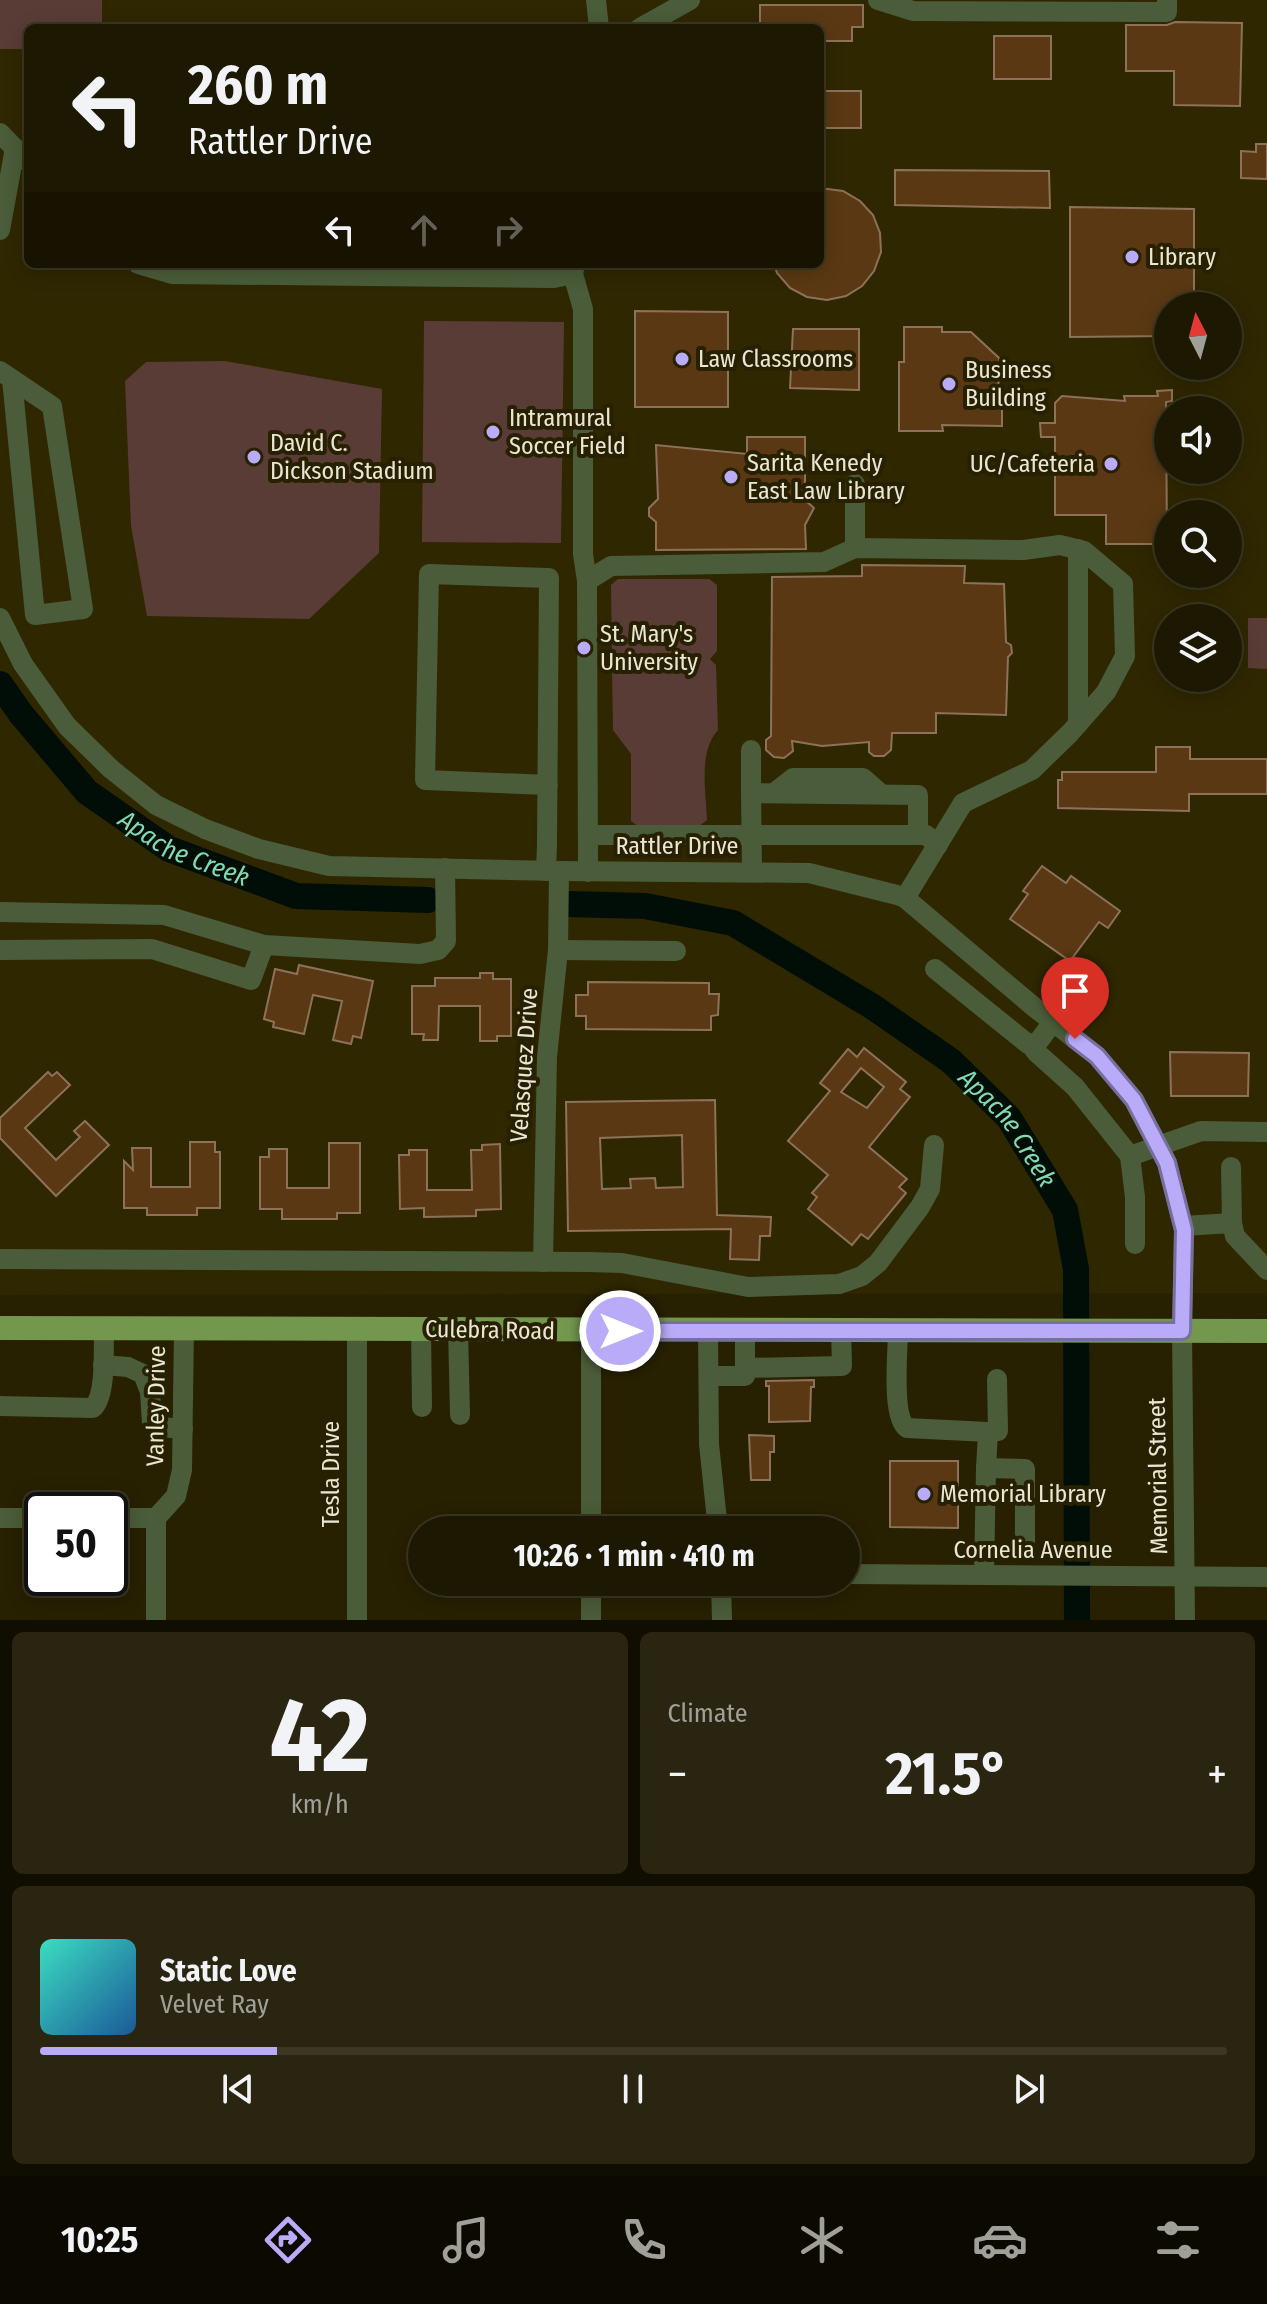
<!DOCTYPE html>
<html lang="en">
<head>
<meta charset="utf-8">
<style>
	body { margin:0; font-family:"Fira Sans Condensed",sans-serif; background:#2a2510; color:#f1f3f6; height:100vh; display:flex; flex-direction:column; font-size:30px; white-space:nowrap }
	* { box-sizing:border-box; margin:0 }
	p { font-size:26px; color:#a0a099 }
	.icon { flex:none; width:44px; height:44px; fill:none; stroke:currentColor; stroke-width:2; stroke-linecap:round; stroke-linejoin:round }
	.map { position:relative; height:1620px; overflow:hidden }
	.panel { display:flex; flex-direction:column; gap:12px; padding:12px; background:#100d01; flex:1 }
	.panel>* { flex:none }
	.hud { position:absolute; left:24px; top:24px; width:800px; height:244px; border-radius:12px; box-shadow:0 4px 20px #0003,0 0 0 2px #3b3723; background:#1d1801; color:#f1f3f6; overflow:hidden }
	.needle { width:52px; rotate:354deg }
	.tools { position:absolute; left:1154px; top:292px; display:grid; gap:16px }
	.tools a { display:grid; place-items:center; width:88px; height:88px; border-radius:50%; background:#1d1801; box-shadow:0 4px 20px #0003,0 0 0 2px #3b3723; font-size:40px }
	.speed { position:absolute; left:24px; top:1492px; display:flex; gap:16px; font-size:40px; font-weight:700; text-align:center }
	.speed>* { display:grid; place-content:center; width:104px; height:104px; border-radius:50%; background:#1d1801; box-shadow:0 4px 20px #0003,0 0 0 2px #3b3723; line-height:1 }
	.speed .limit { border:4px solid #111; border-radius:12px; background:#fff; color:#111 }
	.pin { position:absolute; display:grid; place-items:center; width:68px; height:68px; color:#fff; margin:-82px -34px; border-radius:50% 50% 50% 0; rotate:-45deg; box-shadow:0 0 8px #0007 }
	.pin .icon { rotate:45deg }
	.me { position:absolute; width:88px; margin:-44px; rotate:90deg; stroke-linejoin:round; filter:drop-shadow(0 0 6px #0008) }
	.turn { display:flex; align-items:center; gap:28px; height:168px; padding:0 32px; font-size:36px }
	.turn .icon { width:104px; height:104px; stroke-width:2.5 }
	.turn b { display:block; font-size:56px; line-height:68px }
	.lanes { display:flex; align-items:center; height:76px; padding:0 32px; background:#0003; justify-content:center; gap:40px; direction:ltr }
	.lanes .off { opacity:.35 }
	.big { font-size:60px; font-weight:700; line-height:1.1 }
	.panel .widget { flex:1; display:flex; flex-direction:column; justify-content:center; gap:12px; min-width:0; padding:0 28px; border-radius:12px; background:#2a2510 }
	.panel .dial { align-items:center; gap:0 }
	.dial b { font-size:104px; line-height:1 }
	.song { display:flex; align-items:center; gap:24px }
	.cover { width:96px; height:96px; border-radius:12px; background:linear-gradient(135deg,hsl(170 70% 55%),hsl(210 70% 35%)) }
	.played { height:8px; border-radius:4px; background:linear-gradient(90deg,#b9abf7 20%,#3b3723 20%) }
	.keys { display:flex; justify-content:space-around; direction:ltr }
	.heat { display:flex; justify-content:space-between; align-items:center; font-size:44px; direction:ltr }
	.panel .tiles { flex:1; display:grid; gap:12px; grid-template-columns:1fr 1fr }
	.widget:last-child { grid-column:span 2 }
	.trip { position:absolute; left:408px; top:1516px; width:452px; height:80px; border-radius:40px; background:#1d1801; box-shadow:0 4px 20px #0003,0 0 0 2px #3b3723; font-weight:700; line-height:80px; text-align:center }
	.tab-bar { display:flex; height:128px; justify-content:space-around; align-items:center; background:#0c0a00; color:#a0a099 }
	.tab-bar .icon { width:56px; height:56px }
	.tab-bar .on { color:#b9abf7 }
	.tab-bar b { font-size:36px; color:#f1f3f6 }
	.map>svg:first-child { display:block }
	.built { fill:#2f2700; fill-rule:evenodd }
	.green { fill:#5a3c36 }
	.lines { fill:none; stroke-linecap:round; stroke-linejoin:round }
	.river { stroke:#010e07; stroke-width:26 }
	.building { fill:#5a3813; stroke:#8d7259; stroke-width:2; fill-rule:evenodd }
	.minor { stroke:#4a5c39; stroke-width:20 }
	.major { stroke:#72974d; stroke-width:24 }
	.route-casing { stroke:#786fa1; stroke-width:20 }
	.route { stroke:#b9abf7; stroke-width:14 }
	.poi-dot { fill:#b9abf7; stroke:#272001; stroke-width:3 }
	.labels { text-anchor:middle; stroke-width:8; stroke-linejoin:round; paint-order:stroke }
	.poi-label { font-size:24px; fill:#eae6d4; stroke:#272001; text-anchor:start }
	.street-label { font-size:24px; fill:#eae6d4; stroke:#272001 }
	.water-label { font-size:26px; font-style:italic; fill:#83d9b3; stroke:#272001 }
</style>
</head>
<body>
<div class="map">
<svg width="1267" height="1620" viewBox="0 0 1267 1620">
	<rect width="100%" height="100%" fill="#272001"/>
	<path class="built" d="M 0,0 L 1267,0 L 1267,1293 L 0,1295 ZM 28,28 L 820,28 L 820,264 L 28,264 ZM 1168,306 L 1228,306 L 1228,366 L 1168,366 ZM 1168,410 L 1228,410 L 1228,470 L 1168,470 ZM 1168,514 L 1228,514 L 1228,574 L 1168,574 ZM 1168,618 L 1228,618 L 1228,678 L 1168,678 Z"/>
	<g class="green">
		<polygon points="0,0 102,0 102,28 28,28 28,49 0,49"/>
		<polygon points="424,321 564,322 561,543 422,542"/>
		<polygon points="225,361 382,389 379,553 309,619 147,616 131,526 125,381 146,362"/>
		<path d="M 618,579 L 709,579 L 717,585 L 717,651 L 710,659 L 716,665 L 718,730 C 698,752 706,792 707,820 L 698,827 L 639,827 L 631,821 L 631,754 L 613,730 L 612,666 L 619,660 L 612,652 L 611,585 Z"/>
		<polygon points="1248,618 1267,618 1267,669 1248,668"/>
	</g>
	<g class="lines">
		<g class="river">
			<path id="s1" d="M 0,684 L 21,714 L 87,792 L 169,849 L 296,896 L 428,900"/>
			<path id="s2" d="M 569,904 L 645,906 L 733,923 L 873,1007 L 951,1061 L 1009,1118 L 1065,1210 L 1076,1269 L 1077,1620"/>
		</g>
	</g>
	<g class="building">
		<polygon points="760,5 863,5 863,27 852,27 852,41 820,41 820,28 760,28"/>
		<polygon points="1175,22 1242,23 1240,106 1174,105 1174,71 1126,71 1126,25 1167,25"/>
		<rect x="994" y="36" width="57" height="43"/>
		<rect x="820" y="91" width="41" height="37"/>
		<polygon points="1256,144 1267,144 1267,179 1241,178 1241,151 1256,152"/>
		<polygon points="895,170 1049,171 1050,208 895,205"/>
		<polygon points="820,188 843,191 860,201 873,215 880,233 881,252 874,271 862,286 846,296 827,300 807,297 790,288 777,273 774,264 820,264"/>
		<polygon points="1070,207 1194,209 1194,306 1168,306 1168,336 1070,337"/>
		<polygon points="635,311 728,312 728,407 635,407"/>
		<polygon points="904,327 942,327 942,332 971,332 999,358 998,407 1002,407 1002,426 942,425 943,431 899,431 899,362 904,362"/>
		<polygon points="793,329 859,329 859,390 790,388"/>
		<polygon points="1172,390 1172,401 1166,402 1167,544 1106,544 1106,515 1055,515 1055,437 1041,437 1040,423 1055,423 1055,403 1062,396 1125,401 1124,396 1158,396 1157,391"/>
		<polygon points="747,437 805,437 805,500 814,508 805,525 806,549 656,550 656,522 649,516 649,508 658,499 656,445 747,454"/>
		<polygon points="862,565 965,566 964,583 1004,584 1006,642 1011,645 1012,653 1008,657 1006,715 936,713 936,733 892,733 891,750 884,756 874,756 869,752 869,742 822,746 792,741 793,751 784,758 774,757 766,750 766,740 771,736 772,577 862,576"/>
		<polygon points="1156,747 1190,747 1190,759 1267,759 1267,794 1189,794 1189,811 1058,808 1058,780 1062,780 1062,772 1156,772"/>
		<polygon points="1042,866 1066,883 1071,876 1120,911 1108,928 1099,922 1070,961 1010,919 1028,894 1023,891"/>
		<polygon points="299,965 373,981 361,1038 353,1036 351,1044 333,1040 342,1001 313,995 304,1034 273,1027 274,1022 264,1019 275,969 297,974"/>
		<polygon points="480,973 493,973 493,979 511,979 511,1036 497,1036 497,1041 480,1041 480,1006 439,1006 438,1040 423,1040 424,1034 412,1034 412,986 435,986 435,978 480,978"/>
		<polygon points="588,982 709,983 709,994 719,994 718,1015 711,1016 711,1030 586,1029 586,1016 576,1016 576,995 588,995"/>
		<path d="M 864,1048 L 906,1082 L 900,1089 L 910,1097 L 869,1147 L 907,1179 L 899,1187 L 906,1193 L 868,1239 L 861,1234 L 852,1245 L 808,1209 L 817,1197 L 812,1193 L 828,1175 L 788,1141 L 830,1091 L 820,1083 L 848,1049 L 857,1057 ZM 861,1068 L 884,1087 L 867,1108 L 841,1092 Z"/>
		<polygon points="1170,1052 1249,1053 1248,1096 1171,1096"/>
		<polygon points="48,1072 52,1076 57,1072 70,1085 25,1128 56,1160 80,1137 74,1131 85,1121 109,1145 56,1196 0,1138 0,1118"/>
		<path d="M 715,1100 L 717,1215 L 771,1217 L 770,1236 L 760,1236 L 759,1260 L 730,1259 L 731,1229 L 568,1231 L 566,1102 ZM 682,1135 L 683,1187 L 656,1188 L 655,1178 L 630,1179 L 631,1188 L 602,1189 L 600,1138 Z"/>
		<polygon points="190,1142 215,1142 215,1152 220,1152 220,1208 197,1208 197,1215 147,1215 147,1208 124,1208 124,1161 133,1170 132,1148 151,1148 151,1187 190,1187"/>
		<polygon points="329,1143 360,1143 360,1213 337,1213 337,1219 282,1219 282,1209 260,1209 260,1157 269,1157 269,1149 287,1149 287,1188 329,1188"/>
		<polygon points="500,1144 501,1209 476,1210 476,1216 424,1217 424,1208 400,1209 399,1155 409,1155 409,1150 427,1150 427,1190 472,1190 471,1150 482,1150 482,1145"/>
		<polygon points="814,1380 814,1387 811,1387 810,1421 769,1422 769,1386 766,1386 766,1381"/>
		<polygon points="749,1435 774,1436 774,1452 770,1452 770,1480 751,1480"/>
		<polygon points="890,1461 958,1461 958,1528 890,1527"/>
	</g>
	<g class="lines">
		<g class="minor">
			<polyline points="596,0 599,28"/>
			<polyline points="878,0 913,11 1167,12 1167,0"/>
			<polyline points="640,28 690,0"/>
			<polyline points="0,133 28,162"/>
			<polyline points="0,230 15,148"/>
			<polyline points="138,264 172,274 554,278 573,274"/>
			<polyline points="575,264 573,274 583,309 583,554 587,581"/>
			<polyline points="0,371 52,406 83,609 35,615 12,379"/>
			<polyline points="855,548 855,484"/>
			<polyline points="0,618 23,664 67,726 111,769 156,805 205,829 259,849 329,866 559,871 809,873 897,895 905,898 1034,1007 1097,1056 1134,1100 1167,1163 1184,1230 1182,1331 1185,1620"/>
			<polyline points="1078,724 1078,549"/>
			<polyline points="751,750 751,793"/>
			<polyline points="774,793 793,778 863,778 881,794"/>
			<polyline points="588,835 926,835 938,845"/>
			<polyline points="546,871 547,844 549,578 429,574 425,780 548,785"/>
			<polyline points="588,872 587,581 611,566 824,562 855,548 1023,550 1060,545 1084,551 1123,584 1125,656 1106,692 1070,733 1032,770 963,803 905,898"/>
			<polyline points="752,872 751,793 918,795 918,835"/>
			<polyline points="0,912 164,915 264,945 420,954 438,950 446,941 445,868"/>
			<polyline points="0,950 152,949 251,980 264,945"/>
			<polyline points="558,950 676,951"/>
			<polyline points="935,969 1028,1044 1038,1042 1053,1022"/>
			<polyline points="1031,1045 1036,1052 1075,1087 1130,1156 1201,1131 1267,1132"/>
			<polyline points="1130,1156 1135,1197 1135,1244"/>
			<polyline points="1231,1167 1232,1223"/>
			<polyline points="1183,1226 1232,1223 1235,1236 1267,1270"/>
			<polyline points="0,1259 588,1262 622,1263 748,1287 839,1284 862,1276 878,1263 920,1207 930,1189 934,1145"/>
			<polyline points="543,1262 547,1057 558,950 559,871"/>
			<polyline points="357,1328 357,1620"/>
			<polyline points="421,1329 422,1407"/>
			<polyline points="458,1329 460,1415"/>
			<path d="M 898,1330 C 898,1352 891,1416 907,1428 L 988,1432"/>
			<polyline points="708,1331 709,1444 718,1530"/>
			<polyline points="103,1365 128,1367 143,1374 150,1392 152,1423 161,1427 183,1429"/>
			<polyline points="745,1368 842,1366 841,1330"/>
			<polyline points="709,1376 745,1376 745,1331"/>
			<path d="M 0,1406 L 93,1408 C 107,1394 103,1348 104,1328"/>
			<polyline points="986,1468 988,1432 998,1431 997,1379"/>
			<polyline points="0,1518 42,1518"/>
			<polyline points="110,1518 156,1518"/>
			<polyline points="591,1530 591,1330"/>
			<polyline points="846,1574 1267,1577"/>
			<polyline points="984,1575 986,1468 1025,1469 1025,1542"/>
			<polyline points="721,1582 722,1620"/>
			<polyline points="156,1620 156,1518 176,1496 182,1470 184,1328"/>
			<polyline points="591,1620 591,1582"/>
		</g>
		<polyline class="major" points="0,1328 1267,1331"/>
	</g>
	<g class="lines">
		<defs>
			<polyline id="route" points="620,1331 1182,1331 1184,1230 1167,1163 1134,1100 1097,1056 1075,1039"/>
		</defs>
		<use href="#route" class="route-casing"/>
		<use href="#route" class="route"/>
	</g>
	<g class="poi-dot">
		<circle cx="1132" cy="257" r="8"/>
		<circle cx="682" cy="359" r="8"/>
		<circle cx="949" cy="384" r="8"/>
		<circle cx="493" cy="432" r="8"/>
		<circle cx="254" cy="457" r="8"/>
		<circle cx="1111" cy="464" r="8"/>
		<circle cx="731" cy="477" r="8"/>
		<circle cx="584" cy="648" r="8"/>
		<circle cx="924" cy="1494" r="8"/>
	</g>
	<g class="labels">
		<g class="poi-label">
			<text x="1148" y="265">Library</text>
			<text x="698" y="367">Law Classrooms</text>
			<text x="965" y="378">Business<tspan x="965" dy="28">Building</tspan></text>
			<text x="509" y="426">Intramural<tspan x="509" dy="28">Soccer Field</tspan></text>
			<text x="270" y="451">David C.<tspan x="270" dy="28">Dickson Stadium</tspan></text>
			<text x="747" y="471">Sarita Kenedy<tspan x="747" dy="28">East Law Library</tspan></text>
			<text x="1095" y="472" text-anchor="end">UC/Cafeteria</text>
			<text x="600" y="642">St. Mary's<tspan x="600" dy="28">University</tspan></text>
			<text x="940" y="1502">Memorial Library</text>
		</g>
		<g class="street-label">
			<text x="677" y="854">Rattler Drive</text>
			<text transform="translate(524 1065) rotate(-86)" y="8">Velasquez Drive</text>
			<text transform="translate(490 1330) rotate(1)" y="8">Culebra Road</text>
			<text transform="translate(156 1406) rotate(-89)" y="8">Vanley Drive</text>
			<text transform="translate(331 1474) rotate(-90)" y="8">Tesla Drive</text>
			<text transform="translate(1158 1476) rotate(-91)" y="8">Memorial Street</text>
			<text x="1033" y="1558">Cornelia Avenue</text>
		</g>
		<g class="water-label">
			<text dy="9" stroke="none"><textPath href="#s1" startOffset="252">Apache Creek</textPath></text>
			<text dy="9" stroke="none"><textPath href="#s2" startOffset="512">Apache Creek</textPath></text>
		</g>
	</g>
</svg>
<div class="tools">
<a><svg class="needle" viewBox="-14 -14 28 28"><path d="M0-13l5 13h-10z" fill="#e53935"/><path d="M0 13l5-13h-10z" fill="#a0a099"/></svg></a>
<a><svg class="icon" aria-label="sound" viewBox="0 0 24 24"><path d="M4 9h4l5-4v14l-5-4H4zM17 9q2 3 0 6"/></svg></a>
<a><svg class="icon" aria-label="search" viewBox="0 0 24 24"><circle cx="10" cy="10" r="6"/><path d="M15 15l6 6"/></svg></a>
<a><svg class="icon" aria-label="layers" viewBox="0 0 24 24"><path d="M12 4l9 5-9 5-9-5zM3 14l9 5 9-5"/></svg></a>
</div>
<div class="speed"><div class="limit">50</div></div>
<div class="pin" style="left:1075px;top:1039px;background:#d93025"><svg class="icon" aria-label="arrive" viewBox="0 0 24 24"><path d="M6 21V4h12l-3 4 3 4H6"/></svg></div>
<svg class="me" style="left:620px;top:1331px" viewBox="-20 -20 40 40"><circle r="17" fill="#b9abf7" stroke="#fff" stroke-width="3"/><path d="M0-11L8 9 0 5-8 9z" fill="#fff"/></svg>
<div class="trip">10:26 · 1 min · 410 m</div>
<div class="hud">
<div class="turn"><svg class="icon" aria-label="left" viewBox="0 0 24 24"><path d="M17 20v-9H6M10 6l-5 5 5 5"/></svg><div><b>260 m</b>Rattler Drive</div></div>
<div class="lanes"><svg class="icon" aria-label="left" viewBox="0 0 24 24"><path d="M17 20v-9H6M10 6l-5 5 5 5"/></svg><svg class="icon off" aria-label="ahead" viewBox="0 0 24 24"><path d="M12 20V5M6 11l6-6 6 6"/></svg><svg class="icon off" aria-label="right" viewBox="0 0 24 24"><path d="M7 20v-9h11M14 6l5 5-5 5"/></svg></div>
</div>
</div>
<section class="panel">
<div class="tiles">
<div class="widget dial"><b>42</b><p>km/h</p></div>
<div class="widget"><p>Climate</p>
<div class="heat"><a>−</a><b class="big">21.5°</b><a>+</a></div>
</div>
<div class="widget">
<div class="song"><i class="cover"></i><div><b>Static Love</b><p>Velvet Ray</p></div></div>
<div class="played"></div>
<div class="keys"><svg class="icon" aria-label="previous" viewBox="0 0 24 24"><path d="M18 5L8 12l10 7zM5 5v14"/></svg><svg class="icon" aria-label="pause" viewBox="0 0 24 24"><path d="M8 5v14M16 5v14"/></svg><svg class="icon" aria-label="next" viewBox="0 0 24 24"><path d="M6 5l10 7-10 7zM19 5v14"/></svg></div>
</div>
</div>
</section>
<nav class="tab-bar">
<b>10:25</b>
<svg class="icon on" aria-label="directions" viewBox="0 0 24 24"><path d="M12 3l9 9-9 9-9-9zM9 14v-3h6M13 9l2 2-2 2"/></svg>
<svg class="icon" aria-label="music" viewBox="0 0 24 24"><path d="M9 18V5l10-2v13"/><circle cx="6" cy="18" r="3"/><circle cx="16" cy="16" r="3"/></svg>
<svg class="icon" aria-label="phone" viewBox="0 0 24 24"><path d="M5 4h4l2 5-3 2q2 4 5 5l2-3 5 2v4C11 20 4 13 5 4z"/></svg>
<svg class="icon" aria-label="climate" viewBox="0 0 24 24"><path d="M12 3v18M4 7l16 10M4 17L20 7"/></svg>
<svg class="icon" aria-label="car" viewBox="0 0 24 24"><path d="M5 17H2v-5l4-1 3-4h7l3 4 3 1v5h-3M9 17h6M6 11h13"/><circle cx="7" cy="17" r="2"/><circle cx="17" cy="17" r="2"/></svg>
<svg class="icon" aria-label="filters" viewBox="0 0 24 24"><path d="M4 7h16M4 17h16"/><circle cx="9" cy="7" r="2"/><circle cx="15" cy="17" r="2"/></svg>
</nav>
</body>
</html>
